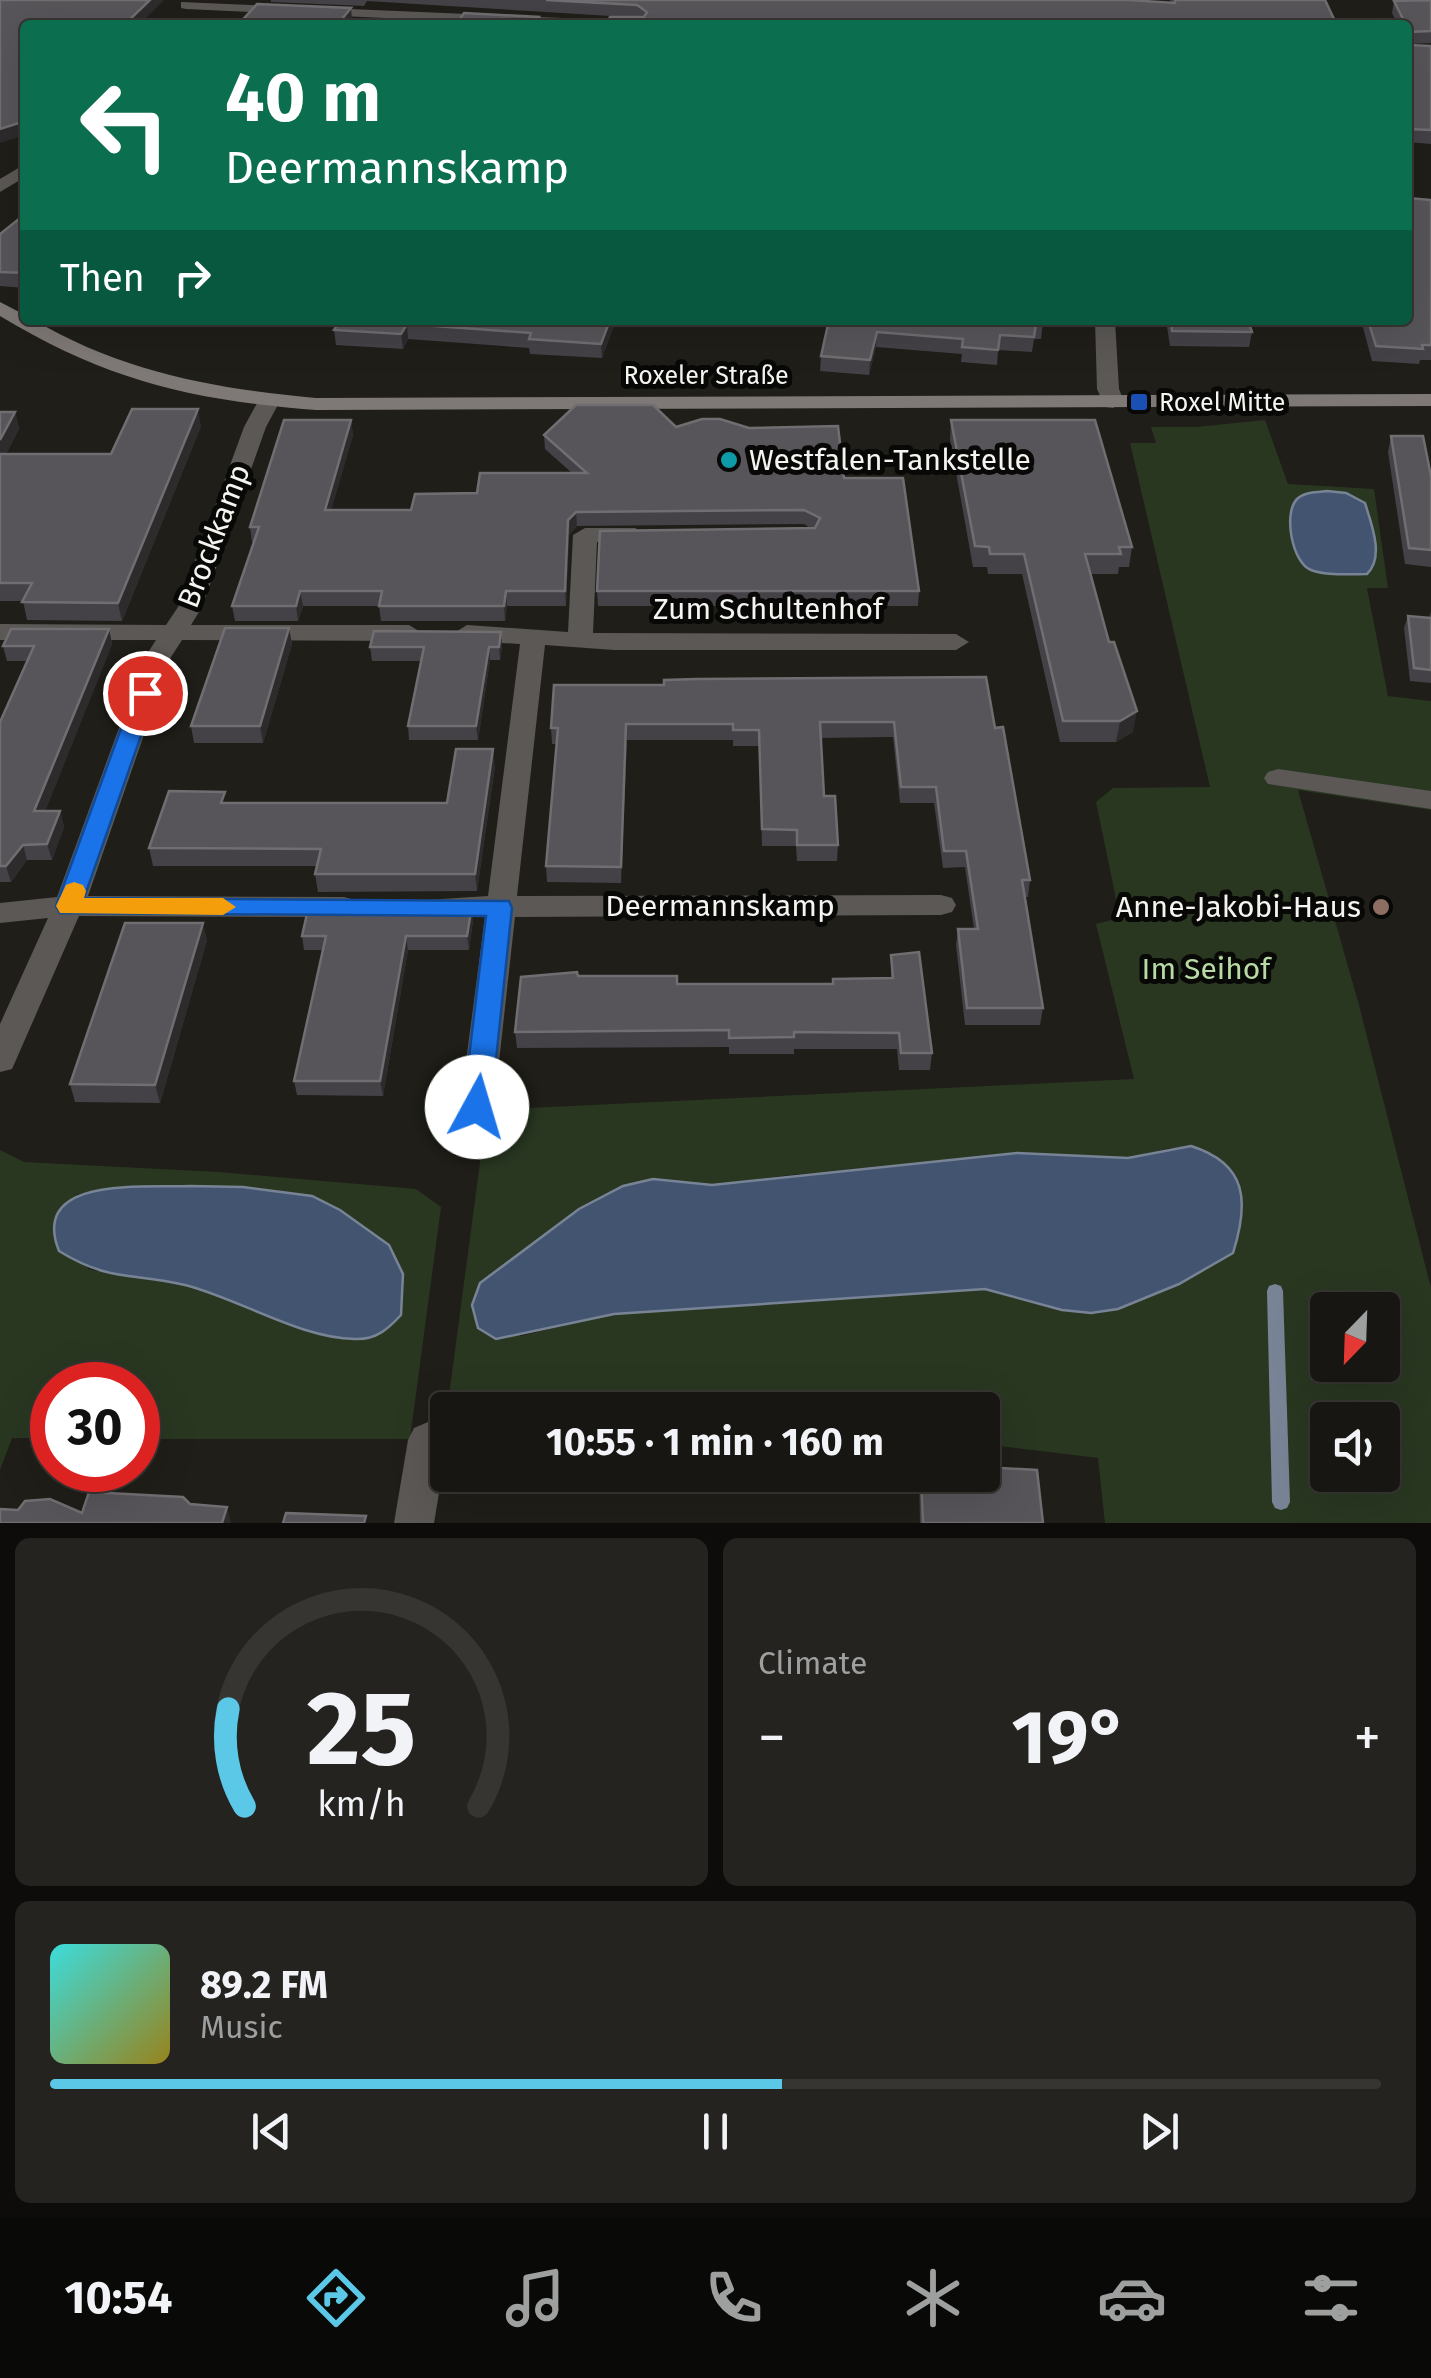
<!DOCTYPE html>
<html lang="en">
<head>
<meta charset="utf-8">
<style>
	body { margin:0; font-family:"Fira Sans",sans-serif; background:#242320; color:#f1f3f6; height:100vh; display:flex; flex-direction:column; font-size:38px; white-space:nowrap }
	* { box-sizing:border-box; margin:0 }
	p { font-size:32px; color:#9e9f9f }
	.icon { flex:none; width:55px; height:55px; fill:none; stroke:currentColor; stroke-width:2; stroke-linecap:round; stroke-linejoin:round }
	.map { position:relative; height:1523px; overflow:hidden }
	.sheet { display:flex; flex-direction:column; gap:15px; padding:15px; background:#0d0c0a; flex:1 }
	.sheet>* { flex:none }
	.hud { position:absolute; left:20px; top:20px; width:1392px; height:305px; border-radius:10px; box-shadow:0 10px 40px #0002,0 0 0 2px #363532; background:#0b6e4f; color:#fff; overflow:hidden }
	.needle { width:65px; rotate:203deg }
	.controls { position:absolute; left:1310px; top:1292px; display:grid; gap:20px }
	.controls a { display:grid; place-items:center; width:90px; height:90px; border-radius:10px; background:#171612; box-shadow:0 10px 40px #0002,0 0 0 2px #363532; font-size:50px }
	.speed { position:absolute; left:30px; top:1362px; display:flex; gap:20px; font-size:50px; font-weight:700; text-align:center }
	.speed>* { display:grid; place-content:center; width:130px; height:130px; border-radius:50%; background:#171612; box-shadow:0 10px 40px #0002,0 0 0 2px #363532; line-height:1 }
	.speed .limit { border:15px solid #d22; background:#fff; color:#111 }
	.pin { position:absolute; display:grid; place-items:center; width:85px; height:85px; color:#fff; margin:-42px; border:5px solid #fff; border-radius:50%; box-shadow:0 2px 10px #0007 }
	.me { position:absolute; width:110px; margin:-55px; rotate:6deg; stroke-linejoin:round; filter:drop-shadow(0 0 8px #0008) }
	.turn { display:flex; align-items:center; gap:35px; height:210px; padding:0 40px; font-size:45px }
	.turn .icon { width:130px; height:130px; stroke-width:2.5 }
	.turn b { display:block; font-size:70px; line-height:85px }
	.then { display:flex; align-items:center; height:95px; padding:0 40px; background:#0003; gap:20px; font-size:38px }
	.big { font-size:75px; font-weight:700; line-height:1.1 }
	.sheet .card { flex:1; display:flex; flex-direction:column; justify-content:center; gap:15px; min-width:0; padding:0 35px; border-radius:15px; background:#242320 }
	.sheet .dial { align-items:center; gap:0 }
	.dial svg { height:260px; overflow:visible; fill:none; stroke:#363532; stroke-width:7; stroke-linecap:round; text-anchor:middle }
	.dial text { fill:#f1f3f6; stroke:none }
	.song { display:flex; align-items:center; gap:30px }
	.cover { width:120px; height:120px; border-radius:15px; background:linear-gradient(135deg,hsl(180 70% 55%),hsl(50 70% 35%)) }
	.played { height:10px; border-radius:5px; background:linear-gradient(90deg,#5bc8e7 55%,#363532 55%) }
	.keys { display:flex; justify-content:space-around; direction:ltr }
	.heat { display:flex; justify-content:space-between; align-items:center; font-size:55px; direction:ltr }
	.sheet .tiles { flex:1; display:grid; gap:15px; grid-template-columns:1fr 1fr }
	.card:last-child { grid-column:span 2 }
	.trip { position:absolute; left:430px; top:1392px; width:570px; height:100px; border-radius:10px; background:#171612; box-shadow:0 10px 40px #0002,0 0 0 2px #363532; font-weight:700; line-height:100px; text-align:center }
	.tab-bar { display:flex; height:160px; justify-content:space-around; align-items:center; background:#090907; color:#9e9f9f }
	.tab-bar .icon { width:70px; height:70px }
	.tab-bar .on { color:#5bc8e7 }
	.tab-bar b { font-size:45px; color:#f1f3f6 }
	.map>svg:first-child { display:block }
	.green { fill:#293721; fill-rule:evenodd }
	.water { fill:#42546f; stroke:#788496; stroke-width:2.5 }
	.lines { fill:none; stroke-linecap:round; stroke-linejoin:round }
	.stream { fill:#788496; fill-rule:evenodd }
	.minor { fill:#5b5856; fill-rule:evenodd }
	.secondary { fill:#7e7976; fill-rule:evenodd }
	.wall { fill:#444147 }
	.shaded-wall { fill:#2d2b2c }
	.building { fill:#575559; stroke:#706e71; stroke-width:2.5 }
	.route { fill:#1a73e8; stroke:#114b97; stroke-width:2.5 }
	.slow { fill:#f59e0b }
	.transit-dot { fill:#1a4fb4; stroke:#080806; stroke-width:4 }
	.culture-dot { fill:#0f9aa8; stroke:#080806; stroke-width:4 }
	.education-dot { fill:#8d6e63; stroke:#080806; stroke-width:4 }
	.labels { text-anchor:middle; stroke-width:10; stroke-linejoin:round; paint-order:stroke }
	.far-street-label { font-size:25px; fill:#f5f4f0; stroke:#080806 }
	.far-poi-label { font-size:25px; fill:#f5f4f0; stroke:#080806; text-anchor:start }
	.poi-label { font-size:30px; fill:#f5f4f0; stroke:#080806; text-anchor:start }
	.street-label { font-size:30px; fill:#f5f4f0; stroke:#080806 }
	.park-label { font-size:30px; fill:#b8dba6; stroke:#080806 }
</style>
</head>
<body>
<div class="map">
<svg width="1431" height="1523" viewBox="0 0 1431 1523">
	<rect width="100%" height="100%" fill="#1f1e18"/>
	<g class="green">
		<path d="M 1265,420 L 1288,484 L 1374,489 L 1388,588 L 1367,588 L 1388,696 L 1431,701 L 1431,810 L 1298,790 L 1359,1005 L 1431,1288 L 1431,1523 L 1105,1523 L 1098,1458 L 983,1444 L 982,1410 L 448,1410 L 447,1441 L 443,1441 L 487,1110 L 1134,1079 L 1096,924 L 1120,918 L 1096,802 L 1113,788 L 1210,787 L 1130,443 L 1156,443 L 1151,427 L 1196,427 ZM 1170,1148 L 1212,1153 L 1240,1182 L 1179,1284 L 1118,1309 L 1091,1313 L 1062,1310 L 985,1289 L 614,1314 L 520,1336 L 480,1283 L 579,1209 L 623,1186 L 653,1179 L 712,1185 L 798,1174 L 1128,1158 ZM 1328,1310 L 1382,1310 L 1382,1365 L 1328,1365 ZM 1328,1420 L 1382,1420 L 1382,1475 L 1328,1475 Z"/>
		<path d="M 0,1150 L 24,1162 L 219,1172 L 416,1189 L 441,1207 L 410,1439 L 138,1439 L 138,1385 L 52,1385 L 52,1438 L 12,1438 L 0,1470 ZM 190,1186 C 241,1187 294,1187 340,1210 L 360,1340 C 300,1332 246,1304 188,1286 C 156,1277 121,1277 88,1269 L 77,1194 Z"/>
	</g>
	<g class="water">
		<path d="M 1327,491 L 1346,493 L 1365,503 C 1371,523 1385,557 1367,574 C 1350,574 1327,576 1311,570 C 1292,563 1283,513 1297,499 C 1304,492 1317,492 1327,491 Z"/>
		<path d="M 1191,1146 C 1248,1164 1249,1202 1233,1253 L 1179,1284 L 1118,1309 L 1091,1313 L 1062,1310 L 985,1289 L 614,1314 L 496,1339 L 478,1328 L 472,1305 L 480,1283 L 579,1209 L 623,1186 L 653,1179 L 712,1185 L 1017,1153 L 1128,1158 Z"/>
		<path d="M 190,1186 L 243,1187 L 312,1196 L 340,1210 L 389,1245 L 403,1274 L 401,1315 C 388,1329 376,1340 355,1339 C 299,1338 240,1299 185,1285 C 133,1272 111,1283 59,1251 C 29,1175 145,1188 190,1186 Z"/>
	</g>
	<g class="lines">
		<polygon class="stream" points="1275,1284 1281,1286 1283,1291 1290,1502 1287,1508 1281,1510 1275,1508 1272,1502 1267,1291 1269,1286"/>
		<g class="minor">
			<polygon points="181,2 637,21 644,25 537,25 186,9 181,8"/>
			<polygon points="25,164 25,177 0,192 0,179"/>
			<polygon points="1095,320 1115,320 1119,389 1124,402 1113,408 1105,407 1097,389"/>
			<polygon points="269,395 280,401 266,427 202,607 191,625 409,625 422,633 409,641 182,640 171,657 88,896 344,897 355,900 359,907 355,914 344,917 79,916 16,1060 12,1069 0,1072 0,1024 48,918 0,923 0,903 57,897 145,657 156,640 0,640 0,624 166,625 178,607 244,427 261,396"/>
			<polygon points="585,528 635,528 647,535 635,542 597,542 593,633 956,634 969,642 956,650 614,650 545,645 517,896 941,895 952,898 956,905 952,912 941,915 515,917 494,1107 489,1116 477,1120 465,1116 460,1107 485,917 426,914 422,907 426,900 488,896 520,644 467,641 454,633 467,625 568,632 573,535"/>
			<polygon points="1278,769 1431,791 1431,809 1268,784 1264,778 1268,772"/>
			<polygon points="428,1422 442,1428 448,1440 434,1523 394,1523 408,1440 414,1428"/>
		</g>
		<path class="secondary" d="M 0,302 L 25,315 L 25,320 L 34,320 C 122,372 216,389 316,398 L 1431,394 L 1431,406 L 316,410 C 191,400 108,381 0,316 Z"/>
	</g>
	<g class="wall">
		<polygon points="271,0 1129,0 1171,3 1170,0 1325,0 1334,19 1396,21 1392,13 1394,1 1431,0 1431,43 1408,44 1431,46 1431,144 1408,142 1408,25 627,17 367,1 364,6 271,2"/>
		<polygon points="1431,200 1431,360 1420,360 1419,364 1372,361 1361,320 1408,320"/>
		<polygon points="25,214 25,288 0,286 0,234"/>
		<polygon points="340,320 616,320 602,358 530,354 529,348 408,339 403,349 336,345 334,330"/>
		<polygon points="829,320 1047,320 1046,322 1043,322 1041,339 1034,339 1032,352 998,350 997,365 961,362 962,354 876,347 869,375 820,371 821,356"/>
		<polygon points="1166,320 1248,320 1252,332 1249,347 1170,346"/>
		<polygon points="0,412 15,412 19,429 6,454 111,454 201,426 122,621 27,620 23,601 0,601"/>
		<polygon points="351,420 353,435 331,510 411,510 477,493 572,473 545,449 544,435 676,427 844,478 919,591 918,606 598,606 597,591 810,528 804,524 577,526 569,535 566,606 507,606 505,621 381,621 379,606 303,606 298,621 235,621 232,606 254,542 252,542 250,527"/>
		<polygon points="951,420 1132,547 1129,567 1119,567 1118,574 1091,574 1133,732 1116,742 1060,742 1022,574 988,574 987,567 973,567 950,439"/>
		<polygon points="1391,436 1431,476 1431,567 1405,564 1388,452"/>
		<polygon points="1431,611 1431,683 1410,681 1404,628 1408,616 1429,618"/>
		<polygon points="289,628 292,644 263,743 194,743 191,726"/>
		<polygon points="109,629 112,644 45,811 60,811 64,827 52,860 27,860 11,882 0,882 0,722 28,661 7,661 3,646"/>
		<polygon points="501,632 502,646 500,660 490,660 478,740 409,740 408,726 421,661 372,661 370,647"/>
		<polygon points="554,685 995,728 1030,880 1028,897 1024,897 1043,1008 1040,1025 965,1025 956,945 958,929 974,929 965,867 943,868 934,803 900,803 893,737 821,738 824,796 838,845 837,861 797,861 796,846 762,846 759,746 733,746 733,740 627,740 621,883 547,882 546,866 557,744 552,744 551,728"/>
		<polygon points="495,766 477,891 318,892 315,874 317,866 153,866 149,848 227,803 447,803"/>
		<polygon points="472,905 473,920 469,950 408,950 383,1096 297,1095 294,1081 323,950 304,950 302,936"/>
		<polygon points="207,940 160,1103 75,1102 70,1084"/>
		<polygon points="891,955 932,1053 930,1070 899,1070 897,1049 794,1049 794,1054 729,1054 729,1047 517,1048 515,1032 578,976 677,984 833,984 891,978"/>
		<polygon points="919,1475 982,1475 1043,1523 920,1523"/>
	</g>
	<g class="shaded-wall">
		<polygon points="150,0 164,0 139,25 126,25"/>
		<polygon points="351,8 352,20 348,25 337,25"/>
		<polygon points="25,121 25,135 0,143 0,129"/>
		<polygon points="610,320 616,320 602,358 601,344"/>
		<polygon points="407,324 408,339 403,349 401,334"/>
		<polygon points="877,332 876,347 869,375 870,360"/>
		<polygon points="198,409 201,426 122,621 118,603"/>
		<polygon points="15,412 19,429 0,466 0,440"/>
		<polygon points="351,420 353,435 327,525 325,510"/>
		<polygon points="576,512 577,526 569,535 566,606 565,591 568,520"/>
		<polygon points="300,591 303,606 298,621 296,606"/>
		<polygon points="506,591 507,606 505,621 504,606"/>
		<polygon points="289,628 292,644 263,743 260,726"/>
		<polygon points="109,629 112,644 39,827 34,811"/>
		<polygon points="501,632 502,646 500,660 499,647"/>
		<polygon points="489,647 490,660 478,740 476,726"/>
		<polygon points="1137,711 1133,732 1116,742 1120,721"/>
		<polygon points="626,724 627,740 621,883 621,867"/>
		<polygon points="493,749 495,766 477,891 475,874"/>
		<polygon points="60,811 64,827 52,860 47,844"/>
		<polygon points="23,845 27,860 11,882 6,866"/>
		<polygon points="472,905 473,920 469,950 467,936"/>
		<polygon points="203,923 207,940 160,1103 155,1085"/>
		<polygon points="406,936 408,950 383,1096 380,1081"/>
		<polygon points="227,1507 231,1523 222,1523"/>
	</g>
	<g class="building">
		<polygon points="0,0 150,0 125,24 25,25 25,121 0,129"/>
		<polygon points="546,0 1129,0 1175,3 1175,0 1325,0 1334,19 1404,21 1394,1 1431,0 1431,31 1408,32 1408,45 1431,46 1431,130 1408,129 1408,25 605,25 610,17 644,17 647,12 637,5"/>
		<polygon points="257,4 351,8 337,25 238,25"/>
		<polygon points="464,13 539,17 534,25 456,25"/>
		<polygon points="1408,198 1431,200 1431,345 1422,345 1423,349 1376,346 1368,320 1408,320"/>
		<polygon points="25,214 25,273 0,272 0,234"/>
		<polygon points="340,320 610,320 601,344 529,339 531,333 407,324 401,334 334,330"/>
		<polygon points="829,320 1043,320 1042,324 1036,324 1034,337 1000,335 998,350 962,347 963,339 877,332 870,360 821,356"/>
		<polygon points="1171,320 1248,320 1252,332 1172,331"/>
		<polygon points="576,405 653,405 676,427 702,419 720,419 749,428 838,426 844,478 903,478 919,591 597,591 600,531 815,528 820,518 804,510 576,512 568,520 565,591 506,591 504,606 379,606 382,591 300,591 296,606 232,606 259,527 250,527 284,420 351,420 325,510 411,510 415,494 477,493 480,473 587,473 544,435"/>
		<polygon points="132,409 198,409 118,603 22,602 32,583 0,583 0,454 111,454"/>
		<polygon points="0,412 15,412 0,440"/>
		<polygon points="951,420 1095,420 1132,547 1119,547 1121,554 1085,554 1109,642 1114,642 1137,711 1120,721 1063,721 1024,554 990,554 989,547 975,546"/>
		<polygon points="1391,436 1423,436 1431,476 1431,550 1409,548"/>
		<polygon points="1408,616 1431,618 1431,670 1414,668"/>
		<polygon points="225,628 289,628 260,726 191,726"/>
		<polygon points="11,629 109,629 34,811 60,811 47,844 23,845 6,866 0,866 0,722 34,646 3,646"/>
		<polygon points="374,631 501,632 499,647 489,647 476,726 408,726 424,647 370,647"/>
		<polygon points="986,677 995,728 1003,727 1030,880 1022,880 1043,1008 967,1008 958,929 978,929 966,851 944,851 936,787 901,787 894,722 820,722 824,796 835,796 838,845 797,845 797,830 762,829 759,730 733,730 733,724 626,724 621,867 546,866 558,728 551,728 554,685 664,685 664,680 697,679"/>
		<polygon points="456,749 493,749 475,874 315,874 321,849 149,848 169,791 225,792 221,803 447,803"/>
		<polygon points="309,905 472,905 467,936 406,936 380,1081 294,1081 326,936 302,936"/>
		<polygon points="125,923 203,923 155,1085 70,1084"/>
		<polygon points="919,952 932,1053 901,1053 899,1033 794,1032 794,1037 729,1038 729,1030 515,1032 521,977 577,972 578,976 677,976 677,984 833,984 833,979 893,978 891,955"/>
		<polygon points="982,1467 1037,1470 1043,1523 923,1523 921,1475 982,1475"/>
		<polygon points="89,1492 183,1497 190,1504 227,1507 222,1523 0,1523 0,1509 18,1510 25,1501 50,1499 82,1513"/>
		<polygon points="286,1513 366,1516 364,1523 283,1523"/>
	</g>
	<polygon class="route" points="145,686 156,693 84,898 509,901 512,908 491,1107 487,1115 477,1118 467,1115 463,1107 486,916 60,913 56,906 134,693"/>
	<polygon class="slow" points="74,882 83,885 86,891 84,898 223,898 236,907 223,915 60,913 56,906 66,885"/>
	<rect class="transit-dot" x="1129" y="392" width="20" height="20" rx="5"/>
	<circle class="culture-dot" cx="729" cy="460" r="10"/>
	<circle class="education-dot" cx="1381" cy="907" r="10"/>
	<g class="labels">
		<g class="far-street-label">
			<text x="706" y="384">Roxeler Straße</text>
		</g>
		<g class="far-poi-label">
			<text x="1159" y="411">Roxel Mitte</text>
		</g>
		<g class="poi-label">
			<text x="749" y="470">Westfalen-Tankstelle</text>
			<text x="1361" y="917" text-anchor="end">Anne-Jakobi-Haus</text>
		</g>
		<g class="street-label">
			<text transform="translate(214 536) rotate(-69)" y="10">Brockkamp</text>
			<text x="768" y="619">Zum Schultenhof</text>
			<text x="720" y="916">Deermannskamp</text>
		</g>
		<g class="park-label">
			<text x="1206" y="979">Im Seihof</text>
		</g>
	</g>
</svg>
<div class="controls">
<a><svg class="needle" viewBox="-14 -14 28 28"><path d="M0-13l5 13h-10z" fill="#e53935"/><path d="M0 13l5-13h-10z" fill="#9e9f9f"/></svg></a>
<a><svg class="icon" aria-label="sound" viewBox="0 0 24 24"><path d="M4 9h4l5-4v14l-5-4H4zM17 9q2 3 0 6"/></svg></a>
</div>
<div class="speed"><div class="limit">30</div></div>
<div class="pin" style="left:145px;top:693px;background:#d93025"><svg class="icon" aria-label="arrive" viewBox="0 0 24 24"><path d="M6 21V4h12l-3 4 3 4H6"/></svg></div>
<svg class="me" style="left:477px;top:1107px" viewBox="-20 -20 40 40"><circle r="19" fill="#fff"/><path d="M0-13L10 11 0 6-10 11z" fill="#1a73e8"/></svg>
<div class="trip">10:55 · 1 min · 160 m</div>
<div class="hud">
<div class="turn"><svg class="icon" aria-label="left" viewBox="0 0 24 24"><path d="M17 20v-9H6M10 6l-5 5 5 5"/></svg><div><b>40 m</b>Deermannskamp</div></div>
<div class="then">Then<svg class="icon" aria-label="right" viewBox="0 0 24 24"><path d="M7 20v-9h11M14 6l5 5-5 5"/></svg></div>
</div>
</div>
<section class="sheet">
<div class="tiles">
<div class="card dial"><svg viewBox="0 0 100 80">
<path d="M14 69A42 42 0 1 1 86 69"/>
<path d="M14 69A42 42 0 0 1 9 39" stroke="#5bc8e7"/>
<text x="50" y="56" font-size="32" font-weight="700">25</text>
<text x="50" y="72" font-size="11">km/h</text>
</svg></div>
<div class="card"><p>Climate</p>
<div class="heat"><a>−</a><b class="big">19°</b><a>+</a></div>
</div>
<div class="card">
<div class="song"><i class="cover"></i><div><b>89.2 FM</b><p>Music</p></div></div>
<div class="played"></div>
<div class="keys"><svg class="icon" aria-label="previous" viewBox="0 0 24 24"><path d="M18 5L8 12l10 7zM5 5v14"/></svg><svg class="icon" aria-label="pause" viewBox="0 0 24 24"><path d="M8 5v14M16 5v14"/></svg><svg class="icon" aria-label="next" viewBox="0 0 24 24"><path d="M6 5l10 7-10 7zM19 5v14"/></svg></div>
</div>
</div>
</section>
<nav class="tab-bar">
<b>10:54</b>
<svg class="icon on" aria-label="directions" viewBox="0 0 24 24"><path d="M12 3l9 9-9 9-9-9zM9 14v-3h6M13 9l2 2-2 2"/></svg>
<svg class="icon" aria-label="music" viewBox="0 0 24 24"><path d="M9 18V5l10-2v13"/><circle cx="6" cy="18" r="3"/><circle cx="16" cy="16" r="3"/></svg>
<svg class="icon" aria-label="phone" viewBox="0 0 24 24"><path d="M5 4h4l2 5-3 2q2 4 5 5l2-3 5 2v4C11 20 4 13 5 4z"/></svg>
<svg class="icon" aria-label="climate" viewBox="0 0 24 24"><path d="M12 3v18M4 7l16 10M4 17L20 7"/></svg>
<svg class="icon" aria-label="car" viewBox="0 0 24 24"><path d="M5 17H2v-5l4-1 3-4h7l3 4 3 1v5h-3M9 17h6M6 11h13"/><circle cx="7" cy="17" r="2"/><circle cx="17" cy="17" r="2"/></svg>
<svg class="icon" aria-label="filters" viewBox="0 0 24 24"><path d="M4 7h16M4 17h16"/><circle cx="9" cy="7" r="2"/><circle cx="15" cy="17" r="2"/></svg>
</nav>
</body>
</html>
